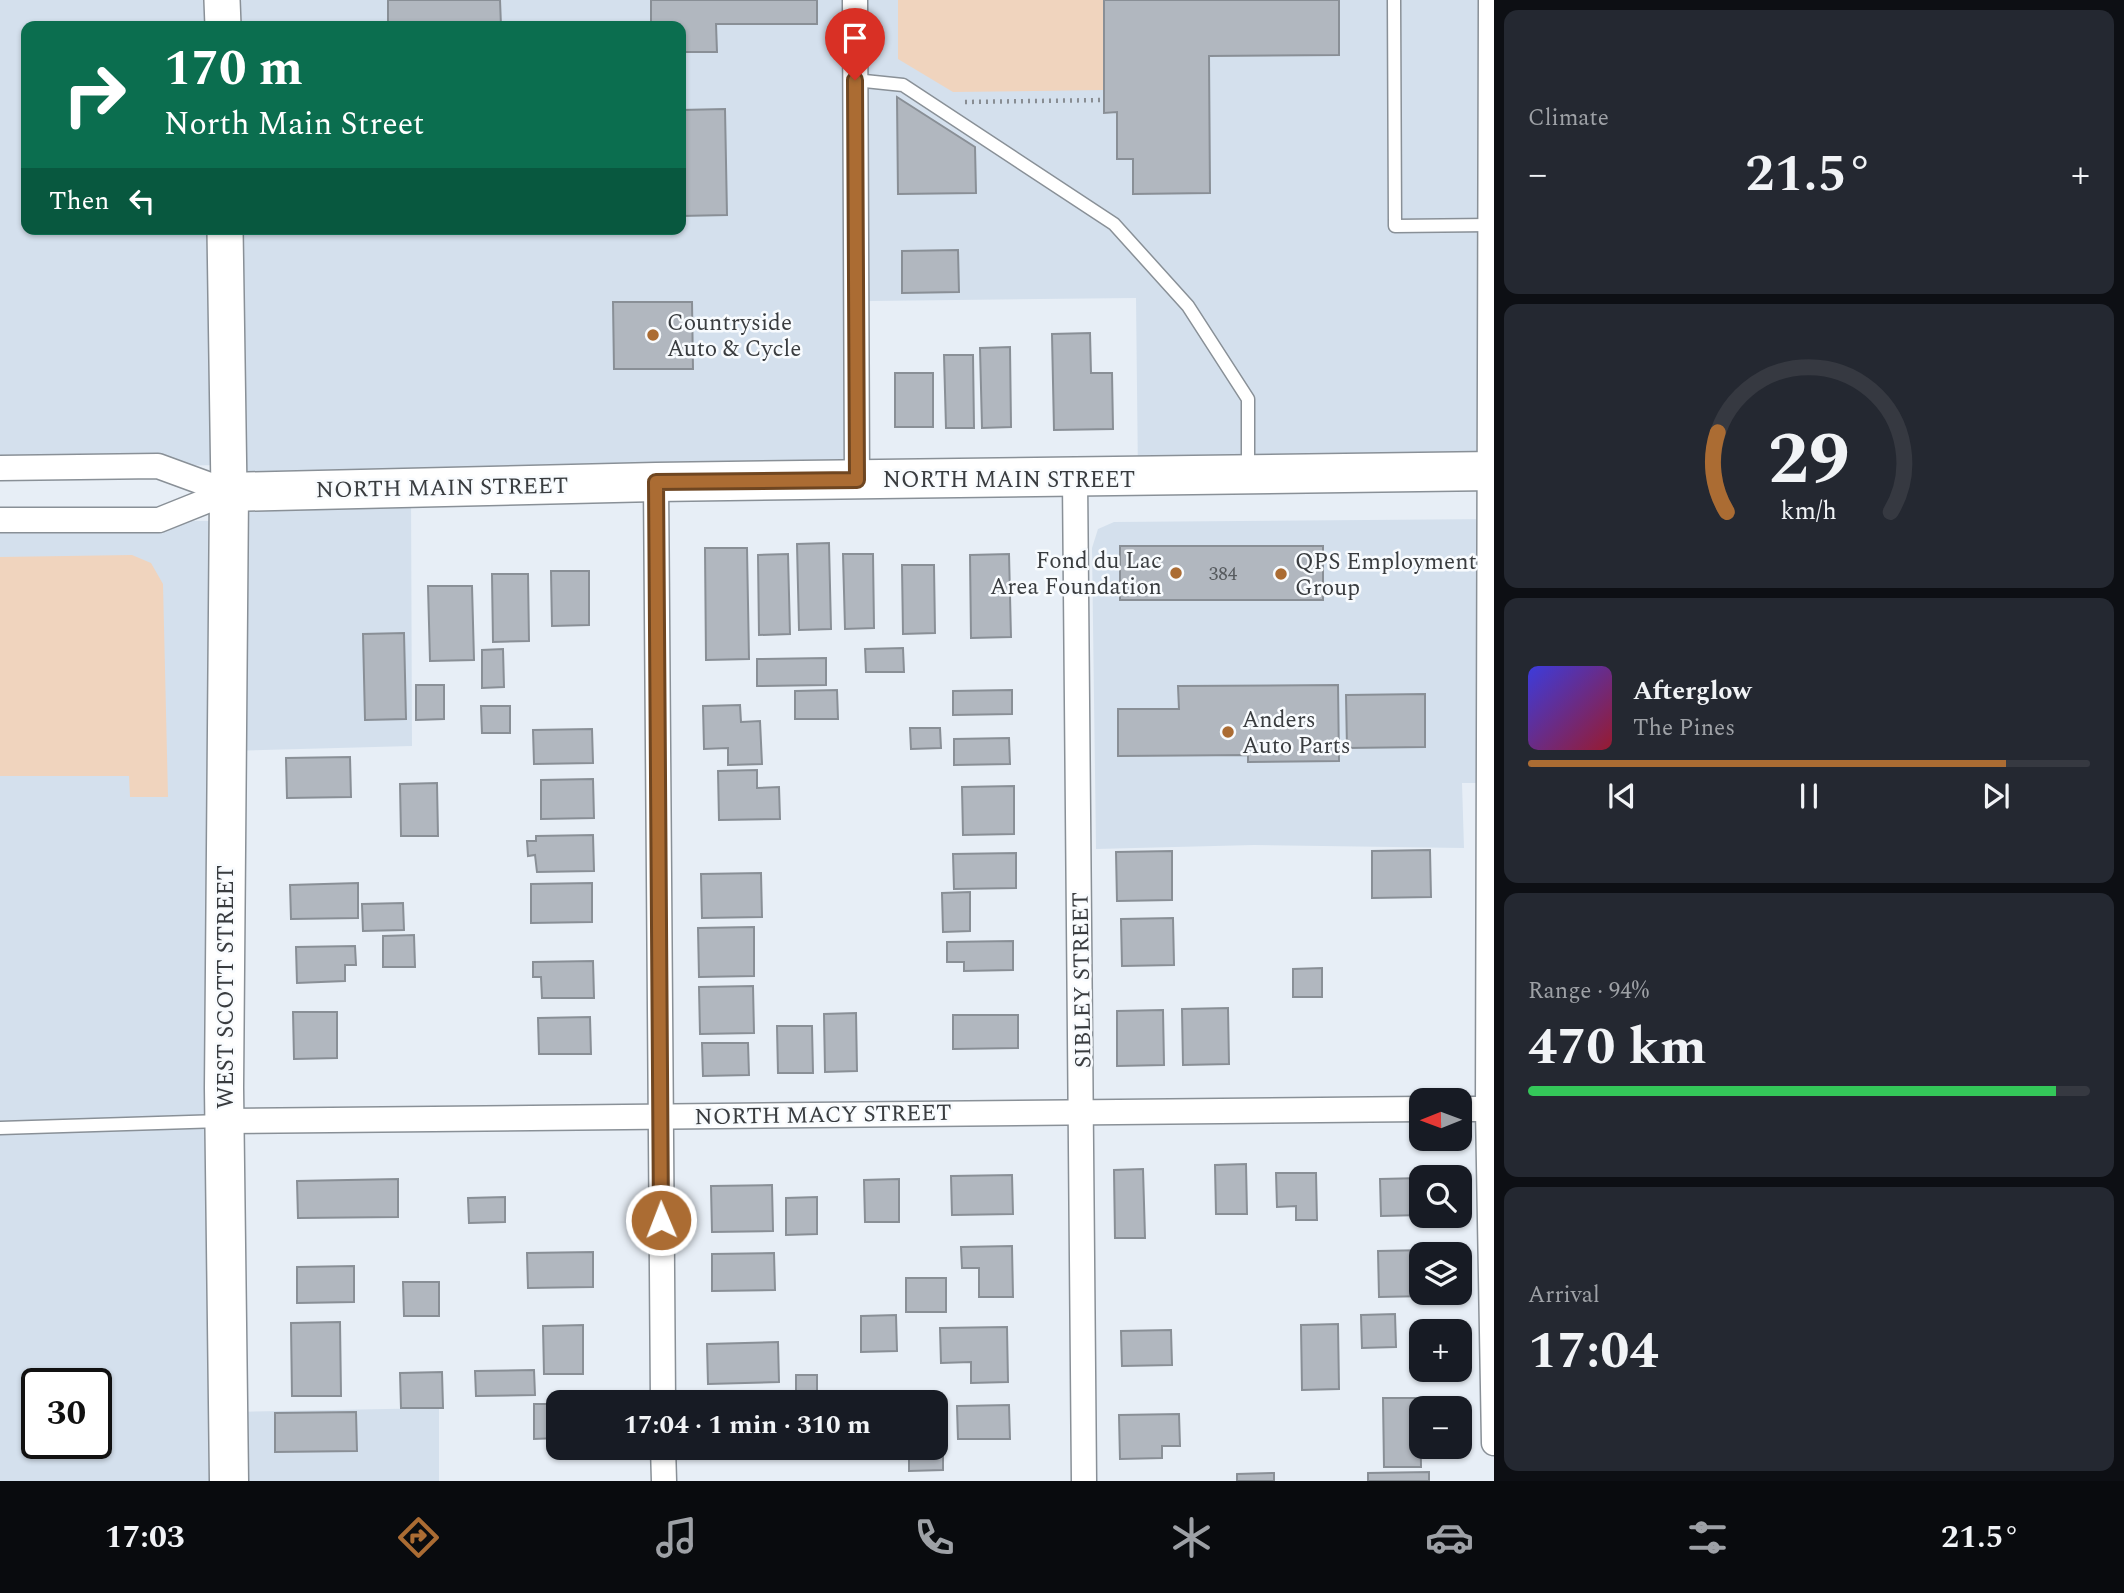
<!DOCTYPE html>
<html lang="en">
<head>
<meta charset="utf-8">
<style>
	body { margin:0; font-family:Spectral,serif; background:#242831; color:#f1f3f6; height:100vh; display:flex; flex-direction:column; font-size:26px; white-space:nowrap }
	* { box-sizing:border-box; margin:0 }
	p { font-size:23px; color:#9ea1a6 }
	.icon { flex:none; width:38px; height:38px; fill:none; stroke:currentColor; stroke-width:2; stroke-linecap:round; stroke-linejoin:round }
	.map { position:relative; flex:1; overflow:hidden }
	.side { display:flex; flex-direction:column; gap:10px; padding:10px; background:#0d0f14; width:630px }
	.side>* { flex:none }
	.top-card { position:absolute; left:21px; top:21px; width:665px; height:214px; border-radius:14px; box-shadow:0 2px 5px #0004; background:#0b6e4f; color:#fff; overflow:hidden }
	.needle { width:46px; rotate:269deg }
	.tools { position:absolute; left:1409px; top:1088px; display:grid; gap:14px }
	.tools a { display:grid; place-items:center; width:63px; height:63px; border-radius:14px; background:#171b24; box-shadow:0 2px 5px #0004; font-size:35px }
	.speed { position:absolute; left:21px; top:1368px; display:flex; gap:14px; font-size:35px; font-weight:700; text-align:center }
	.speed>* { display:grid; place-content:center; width:91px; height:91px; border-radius:50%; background:#171b24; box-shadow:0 2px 5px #0004; line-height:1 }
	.speed .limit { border:4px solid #111; border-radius:10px; background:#fff; color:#111 }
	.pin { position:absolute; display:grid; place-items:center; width:60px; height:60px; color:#fff; margin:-72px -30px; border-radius:50% 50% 50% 0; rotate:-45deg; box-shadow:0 0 7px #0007 }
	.pin .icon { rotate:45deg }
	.me { position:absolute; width:77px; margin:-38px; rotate:359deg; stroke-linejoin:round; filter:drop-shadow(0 0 5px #0008) }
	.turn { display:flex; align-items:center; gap:24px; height:147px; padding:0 28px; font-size:32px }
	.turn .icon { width:91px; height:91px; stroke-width:2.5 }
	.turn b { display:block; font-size:49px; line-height:60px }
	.then { display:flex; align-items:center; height:66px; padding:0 28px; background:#0003; gap:14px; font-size:26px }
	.big { font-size:52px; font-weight:700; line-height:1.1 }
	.side .widget { flex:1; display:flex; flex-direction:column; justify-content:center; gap:10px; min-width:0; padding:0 24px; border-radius:14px; background:#242831 }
	.side .dial { align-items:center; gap:0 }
	.dial svg { height:182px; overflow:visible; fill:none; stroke:#363941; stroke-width:7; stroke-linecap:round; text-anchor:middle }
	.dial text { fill:#f1f3f6; stroke:none }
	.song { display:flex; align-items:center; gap:21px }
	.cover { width:84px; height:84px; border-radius:10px; background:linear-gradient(135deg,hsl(240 70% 55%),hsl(350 70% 35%)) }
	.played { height:7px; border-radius:4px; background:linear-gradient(90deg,#ab6c33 85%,#363941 85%) }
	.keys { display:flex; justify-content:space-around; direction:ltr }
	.heat { display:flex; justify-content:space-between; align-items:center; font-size:38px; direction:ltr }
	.charge { height:10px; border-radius:5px; background:linear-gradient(90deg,#34c759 94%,#363941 0) }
	.trip { position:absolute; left:546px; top:1390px; width:402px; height:70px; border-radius:14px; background:#171b24; box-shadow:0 2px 5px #0004; font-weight:700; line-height:70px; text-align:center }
	.dock { display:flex; height:112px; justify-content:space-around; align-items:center; background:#090b0e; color:#9ea1a6 }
	.dock .icon { width:49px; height:49px }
	.dock .selected { color:#ab6c33 }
	.dock b { font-size:32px; color:#f1f3f6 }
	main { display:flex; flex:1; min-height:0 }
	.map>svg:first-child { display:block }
	.built { fill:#d4e0ed; fill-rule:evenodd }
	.green { fill:#f0d4be }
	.building { fill:#b1b7bf; stroke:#898f96; stroke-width:2 }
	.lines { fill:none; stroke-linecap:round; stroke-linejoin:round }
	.lane-casing { stroke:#899097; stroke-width:15 }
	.street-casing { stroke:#899097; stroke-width:27 }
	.secondary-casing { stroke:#899097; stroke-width:38 }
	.primary-casing { stroke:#899097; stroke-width:41 }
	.path { stroke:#888d93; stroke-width:4.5; stroke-dasharray:2 5; stroke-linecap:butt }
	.lane { stroke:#fff; stroke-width:12 }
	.street { stroke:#fff; stroke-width:24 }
	.secondary { stroke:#fff; stroke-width:35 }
	.primary { stroke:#fff; stroke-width:38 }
	.route-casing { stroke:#6f4621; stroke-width:18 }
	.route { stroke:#ab6c33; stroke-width:12 }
	.poi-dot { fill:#ab6c33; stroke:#f8fbfe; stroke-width:2.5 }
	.labels { text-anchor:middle; stroke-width:5; stroke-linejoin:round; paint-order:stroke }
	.number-label { font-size:19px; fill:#575b5f }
	.poi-label { font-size:23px; fill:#393c3f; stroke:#f8fbfe; text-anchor:start }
	.street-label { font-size:23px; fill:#393c3f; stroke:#f8fbfe }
</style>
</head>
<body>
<main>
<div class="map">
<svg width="1494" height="1481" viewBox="0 0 1494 1481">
	<rect width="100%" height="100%" fill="#e7eef6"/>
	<g class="built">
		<path d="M 0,0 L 1491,0 L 1489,471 L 1138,478 L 1136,298 L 872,301 L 856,302 L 857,480 L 411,489 L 412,746 L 227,751 L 228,1412 L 439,1408 L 439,1481 L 0,1481 L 0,520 L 228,521 L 228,465 L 0,468 ZM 26,26 L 681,26 L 681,229 L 26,229 ZM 37,1384 L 96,1384 L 96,1444 L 37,1444 Z"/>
		<polygon points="1494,519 1494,783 1462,783 1464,848 1254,845 1096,849 1092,548 1098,529 1114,522"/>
	</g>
	<g class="green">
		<polygon points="898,0 1104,0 1104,90 953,92 898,59"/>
		<polygon points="132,555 151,563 163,584 168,797 130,797 129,776 0,776 0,557"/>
	</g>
	<g class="building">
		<polygon points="388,0 500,0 501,26 388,26"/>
		<polygon points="651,0 817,0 817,24 716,24 717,52 681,52 681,26 651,26"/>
		<polygon points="1104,0 1339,0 1339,55 1209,56 1210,193 1133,194 1133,159 1117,159 1117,112 1104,113"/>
		<polygon points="897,97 975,147 976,193 898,194"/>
		<polygon points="725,109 727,215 681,216 681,110"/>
		<polygon points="958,250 959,292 902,293 902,251"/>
		<polygon points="613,302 692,302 693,369 614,369"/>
		<polygon points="1090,333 1091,373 1112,373 1113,429 1054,430 1052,334"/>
		<polygon points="1010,347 1011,427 982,428 980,348"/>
		<polygon points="944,355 973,355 974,428 946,428"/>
		<rect x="895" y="373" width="38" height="54"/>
		<polygon points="829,543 831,629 799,630 797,544"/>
		<rect x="1120" y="546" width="203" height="54"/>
		<polygon points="705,548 747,548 749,659 706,660"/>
		<polygon points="788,554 790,634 759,635 758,555"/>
		<polygon points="843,554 873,554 874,628 845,629"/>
		<polygon points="1009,554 1011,637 971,638 970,555"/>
		<polygon points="902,565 934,565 935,633 903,634"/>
		<polygon points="551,571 589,571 589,625 552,626"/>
		<polygon points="492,574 528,574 529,641 493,642"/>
		<polygon points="428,586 472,586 474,660 430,661"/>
		<polygon points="404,633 406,719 365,720 363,634"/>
		<polygon points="903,648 904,672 866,672 865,649"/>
		<polygon points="503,649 504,687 482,688 482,650"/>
		<polygon points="826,658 826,685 757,686 757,659"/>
		<polygon points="416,685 444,685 444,719 416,720"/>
		<polygon points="1338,685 1339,761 1248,762 1248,755 1118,756 1118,709 1179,709 1178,686"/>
		<polygon points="837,690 838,719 795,719 795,691"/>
		<polygon points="1012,690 1012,714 953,715 953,691"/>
		<polygon points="1425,694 1425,747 1347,748 1346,695"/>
		<polygon points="740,705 741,722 760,721 762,764 728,765 728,748 704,749 703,706"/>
		<polygon points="481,706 510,706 510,733 482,733"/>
		<polygon points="910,728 940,728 941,748 911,749"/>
		<polygon points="592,729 593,763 534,764 533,730"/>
		<polygon points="1009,738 1010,764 954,765 954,739"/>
		<polygon points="350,757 351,797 287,798 286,758"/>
		<polygon points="757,770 757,788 779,787 780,819 719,820 718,771"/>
		<polygon points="593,779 594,818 541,819 541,780"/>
		<polygon points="437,783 438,836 401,836 400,784"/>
		<polygon points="1014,786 1014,834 963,835 962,787"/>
		<polygon points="593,835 594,871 537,872 535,855 528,856 527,841 536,841 536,836"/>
		<polygon points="1430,850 1431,897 1372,898 1372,851"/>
		<polygon points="1172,851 1172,900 1117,901 1116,852"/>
		<polygon points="1016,853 1016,888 954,889 953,854"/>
		<polygon points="761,873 762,917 702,918 701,874"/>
		<polygon points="358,883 358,918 291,919 290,885"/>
		<polygon points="592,883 592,922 531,923 531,884"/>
		<polygon points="970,892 970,931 943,932 942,893"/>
		<polygon points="403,903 404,930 363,931 362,904"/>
		<polygon points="1173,918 1174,965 1122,966 1121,919"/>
		<polygon points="754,927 754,976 699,977 698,928"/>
		<polygon points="414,935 415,967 383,967 383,936"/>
		<polygon points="1013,941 1013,970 964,971 964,962 947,962 947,942"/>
		<polygon points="355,946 356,965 345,965 345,981 297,983 296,947"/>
		<polygon points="593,961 594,998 542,998 541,977 533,977 533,962"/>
		<polygon points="1322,968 1322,997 1293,997 1293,969"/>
		<polygon points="753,986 754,1033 700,1034 699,987"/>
		<polygon points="1228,1008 1229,1064 1183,1065 1182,1009"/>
		<polygon points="1163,1010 1164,1065 1117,1066 1117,1011"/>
		<polygon points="293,1012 337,1012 337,1058 294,1059"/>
		<polygon points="856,1013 857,1071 825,1072 824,1014"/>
		<polygon points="953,1015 1018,1015 1018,1048 953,1049"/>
		<polygon points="590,1017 591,1054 539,1054 538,1018"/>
		<polygon points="777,1026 812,1026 813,1073 778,1073"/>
		<polygon points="702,1043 748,1043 749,1075 703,1076"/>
		<polygon points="1246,1164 1247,1214 1216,1214 1215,1165"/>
		<polygon points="1143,1169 1145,1238 1115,1238 1114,1170"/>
		<polygon points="1276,1173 1316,1173 1317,1220 1296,1220 1296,1206 1277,1207"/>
		<polygon points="1012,1175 1013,1214 952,1215 951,1176"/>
		<polygon points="1421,1178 1421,1215 1381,1216 1380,1179"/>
		<polygon points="398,1179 398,1217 298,1218 297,1181"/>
		<polygon points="899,1179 899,1222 865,1222 864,1180"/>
		<polygon points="772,1185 773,1231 712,1232 711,1186"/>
		<polygon points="505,1197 505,1222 469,1223 468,1198"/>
		<polygon points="817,1197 817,1234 786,1235 786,1198"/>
		<polygon points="1012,1246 1013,1297 979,1297 979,1268 962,1268 961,1247"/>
		<polygon points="1428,1250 1428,1255 1421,1255 1421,1293 1428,1296 1379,1297 1378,1251"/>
		<polygon points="593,1252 593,1287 528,1288 527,1253"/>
		<polygon points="774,1253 775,1290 712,1291 712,1254"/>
		<polygon points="354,1266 354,1302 297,1303 297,1267"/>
		<rect x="906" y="1278" width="40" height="34"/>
		<polygon points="403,1282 439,1282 439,1316 404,1316"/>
		<polygon points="1395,1314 1396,1347 1362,1348 1361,1315"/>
		<polygon points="896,1315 897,1351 861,1352 861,1316"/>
		<polygon points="340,1322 341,1396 292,1396 291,1323"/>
		<polygon points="1338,1324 1339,1389 1302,1390 1301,1325"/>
		<polygon points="583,1325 583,1374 544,1374 543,1326"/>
		<polygon points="1007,1327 1008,1382 971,1383 971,1362 941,1363 940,1328"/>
		<polygon points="1171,1330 1172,1365 1122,1366 1121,1331"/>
		<polygon points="778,1342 779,1382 708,1384 707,1344"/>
		<polygon points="534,1370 535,1395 476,1396 475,1371"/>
		<polygon points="442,1372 443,1408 401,1408 400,1373"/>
		<polygon points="796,1375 817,1375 817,1394 796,1393"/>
		<polygon points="1383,1398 1420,1398 1421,1467 1384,1467"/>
		<polygon points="534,1404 558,1404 558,1438 534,1439"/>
		<polygon points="1009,1405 1010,1439 958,1439 957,1406"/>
		<polygon points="356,1412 357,1451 275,1452 275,1413"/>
		<polygon points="1179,1414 1180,1446 1162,1446 1162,1458 1120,1459 1119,1415"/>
		<polygon points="936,1441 943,1441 943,1470 909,1471 909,1447 936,1447"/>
		<polygon points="709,1447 750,1447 750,1456 709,1457"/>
		<polygon points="1429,1472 1429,1481 1368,1481 1368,1473"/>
		<polygon points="1274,1473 1274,1481 1237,1481 1237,1474"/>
	</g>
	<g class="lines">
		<defs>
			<g id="lane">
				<polyline points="1394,0 1395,226 1490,225"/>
				<polyline points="855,80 903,85 1114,224 1188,306 1248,399 1248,469"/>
				<polyline points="0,1128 221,1121"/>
			</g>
			<g id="street">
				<polyline points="855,0 857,480"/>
				<polyline points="1491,0 1488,1109 1494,1443"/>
				<polyline points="0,468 158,466 229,492"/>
				<polyline points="1075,479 1084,1481"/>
				<polyline points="656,482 663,1402"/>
				<polyline points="0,520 159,520 229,492"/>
				<polyline points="1460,1109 1494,1109"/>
				<polyline points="225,1121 1421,1109"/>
				<polyline points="663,1447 664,1481"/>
			</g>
			<g id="secondary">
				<polyline points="222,0 223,26"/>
				<polyline points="225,229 229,492"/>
			</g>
			<polyline id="primary" points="229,1481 224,1088 229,492 656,482 1494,471"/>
		</defs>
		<use href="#lane" class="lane-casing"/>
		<use href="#street" class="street-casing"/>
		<use href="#secondary" class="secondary-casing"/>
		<use href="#primary" class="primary-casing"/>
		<polyline class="path" points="965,102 1105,100"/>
		<use href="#lane" class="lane"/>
		<use href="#street" class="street"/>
		<use href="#secondary" class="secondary"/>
		<use href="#primary" class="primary"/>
	</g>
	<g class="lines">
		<defs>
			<polyline id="route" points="661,1220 656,482 857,480 855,80"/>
		</defs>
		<use href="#route" class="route-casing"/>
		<use href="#route" class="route"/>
	</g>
	<g class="poi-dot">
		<circle cx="653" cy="335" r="7"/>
		<circle cx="1176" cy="573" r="7"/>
		<circle cx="1281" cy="574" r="7"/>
		<circle cx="1228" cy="732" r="7"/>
	</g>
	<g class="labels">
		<g class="number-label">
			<text x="1223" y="580">384</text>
		</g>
		<g class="poi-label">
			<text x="667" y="330">Countryside<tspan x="667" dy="26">Auto &amp; Cycle</tspan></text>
			<text x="1162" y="568" text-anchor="end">Fond du Lac<tspan x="1162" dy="26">Area Foundation</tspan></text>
			<text x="1295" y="569">QPS Employment<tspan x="1295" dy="26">Group</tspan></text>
			<text x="1242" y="727">Anders<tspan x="1242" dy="26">Auto Parts</tspan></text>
		</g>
		<g class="street-label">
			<text x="1009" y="487">NORTH MAIN STREET</text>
			<text transform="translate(442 487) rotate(-1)" y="8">NORTH MAIN STREET</text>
			<text transform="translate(1081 980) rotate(-91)" y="8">SIBLEY STREET</text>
			<text transform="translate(225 987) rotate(-90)" y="8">WEST SCOTT STREET</text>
			<text transform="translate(823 1114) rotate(-1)" y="8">NORTH MACY STREET</text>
		</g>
	</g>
</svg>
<div class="tools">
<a><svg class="needle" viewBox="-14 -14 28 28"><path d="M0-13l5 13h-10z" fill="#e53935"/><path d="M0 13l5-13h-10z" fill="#9ea1a6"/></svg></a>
<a><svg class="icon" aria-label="search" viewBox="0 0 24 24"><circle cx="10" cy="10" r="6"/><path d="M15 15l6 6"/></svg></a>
<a><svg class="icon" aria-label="layers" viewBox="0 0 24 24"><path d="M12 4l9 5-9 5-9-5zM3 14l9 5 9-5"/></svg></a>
<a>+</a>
<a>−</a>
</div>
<div class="speed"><div class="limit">30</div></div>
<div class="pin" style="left:855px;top:80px;background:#d93025"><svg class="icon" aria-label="arrive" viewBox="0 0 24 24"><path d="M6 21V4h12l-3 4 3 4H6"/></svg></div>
<svg class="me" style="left:661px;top:1220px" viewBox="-20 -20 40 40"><circle r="17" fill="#ab6c33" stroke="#fff" stroke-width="3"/><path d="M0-11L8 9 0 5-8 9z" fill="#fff"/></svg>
<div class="trip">17:04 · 1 min · 310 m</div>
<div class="top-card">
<div class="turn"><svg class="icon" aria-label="right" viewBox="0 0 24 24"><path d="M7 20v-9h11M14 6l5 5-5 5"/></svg><div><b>170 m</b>North Main Street</div></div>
<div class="then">Then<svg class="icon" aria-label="left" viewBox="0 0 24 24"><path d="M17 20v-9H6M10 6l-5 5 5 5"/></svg></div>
</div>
</div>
<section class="side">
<div class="widget"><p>Climate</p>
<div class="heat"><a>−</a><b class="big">21.5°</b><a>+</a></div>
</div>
<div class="widget dial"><svg viewBox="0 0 100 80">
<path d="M14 69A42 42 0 1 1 86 69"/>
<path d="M14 69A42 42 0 0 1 10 34" stroke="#ab6c33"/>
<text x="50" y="56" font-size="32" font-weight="700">29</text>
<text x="50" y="72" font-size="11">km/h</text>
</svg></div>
<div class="widget">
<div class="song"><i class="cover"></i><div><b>Afterglow</b><p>The Pines</p></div></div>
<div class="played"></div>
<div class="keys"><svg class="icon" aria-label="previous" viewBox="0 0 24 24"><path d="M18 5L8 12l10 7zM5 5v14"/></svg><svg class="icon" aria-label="pause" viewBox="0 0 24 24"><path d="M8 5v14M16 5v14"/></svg><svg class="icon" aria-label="next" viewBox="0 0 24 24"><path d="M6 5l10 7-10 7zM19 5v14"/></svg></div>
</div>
<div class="widget"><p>Range · 94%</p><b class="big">470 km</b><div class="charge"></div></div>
<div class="widget"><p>Arrival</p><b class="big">17:04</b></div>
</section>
</main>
<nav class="dock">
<b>17:03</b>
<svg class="icon selected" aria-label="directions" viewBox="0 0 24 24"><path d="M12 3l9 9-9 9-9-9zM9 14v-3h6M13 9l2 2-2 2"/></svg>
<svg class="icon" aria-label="music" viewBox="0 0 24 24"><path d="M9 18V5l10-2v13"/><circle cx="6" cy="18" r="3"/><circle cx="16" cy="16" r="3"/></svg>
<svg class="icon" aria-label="phone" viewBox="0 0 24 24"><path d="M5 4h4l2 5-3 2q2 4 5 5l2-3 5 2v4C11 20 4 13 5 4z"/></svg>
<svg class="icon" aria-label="climate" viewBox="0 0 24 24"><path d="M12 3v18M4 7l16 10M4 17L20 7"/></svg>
<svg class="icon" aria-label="car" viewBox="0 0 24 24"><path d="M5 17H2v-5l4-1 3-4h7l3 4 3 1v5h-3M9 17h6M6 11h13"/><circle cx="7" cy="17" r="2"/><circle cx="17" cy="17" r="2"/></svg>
<svg class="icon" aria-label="filters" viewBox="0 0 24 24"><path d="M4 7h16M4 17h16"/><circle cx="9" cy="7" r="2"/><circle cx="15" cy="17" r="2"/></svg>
<b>21.5°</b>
</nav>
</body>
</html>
